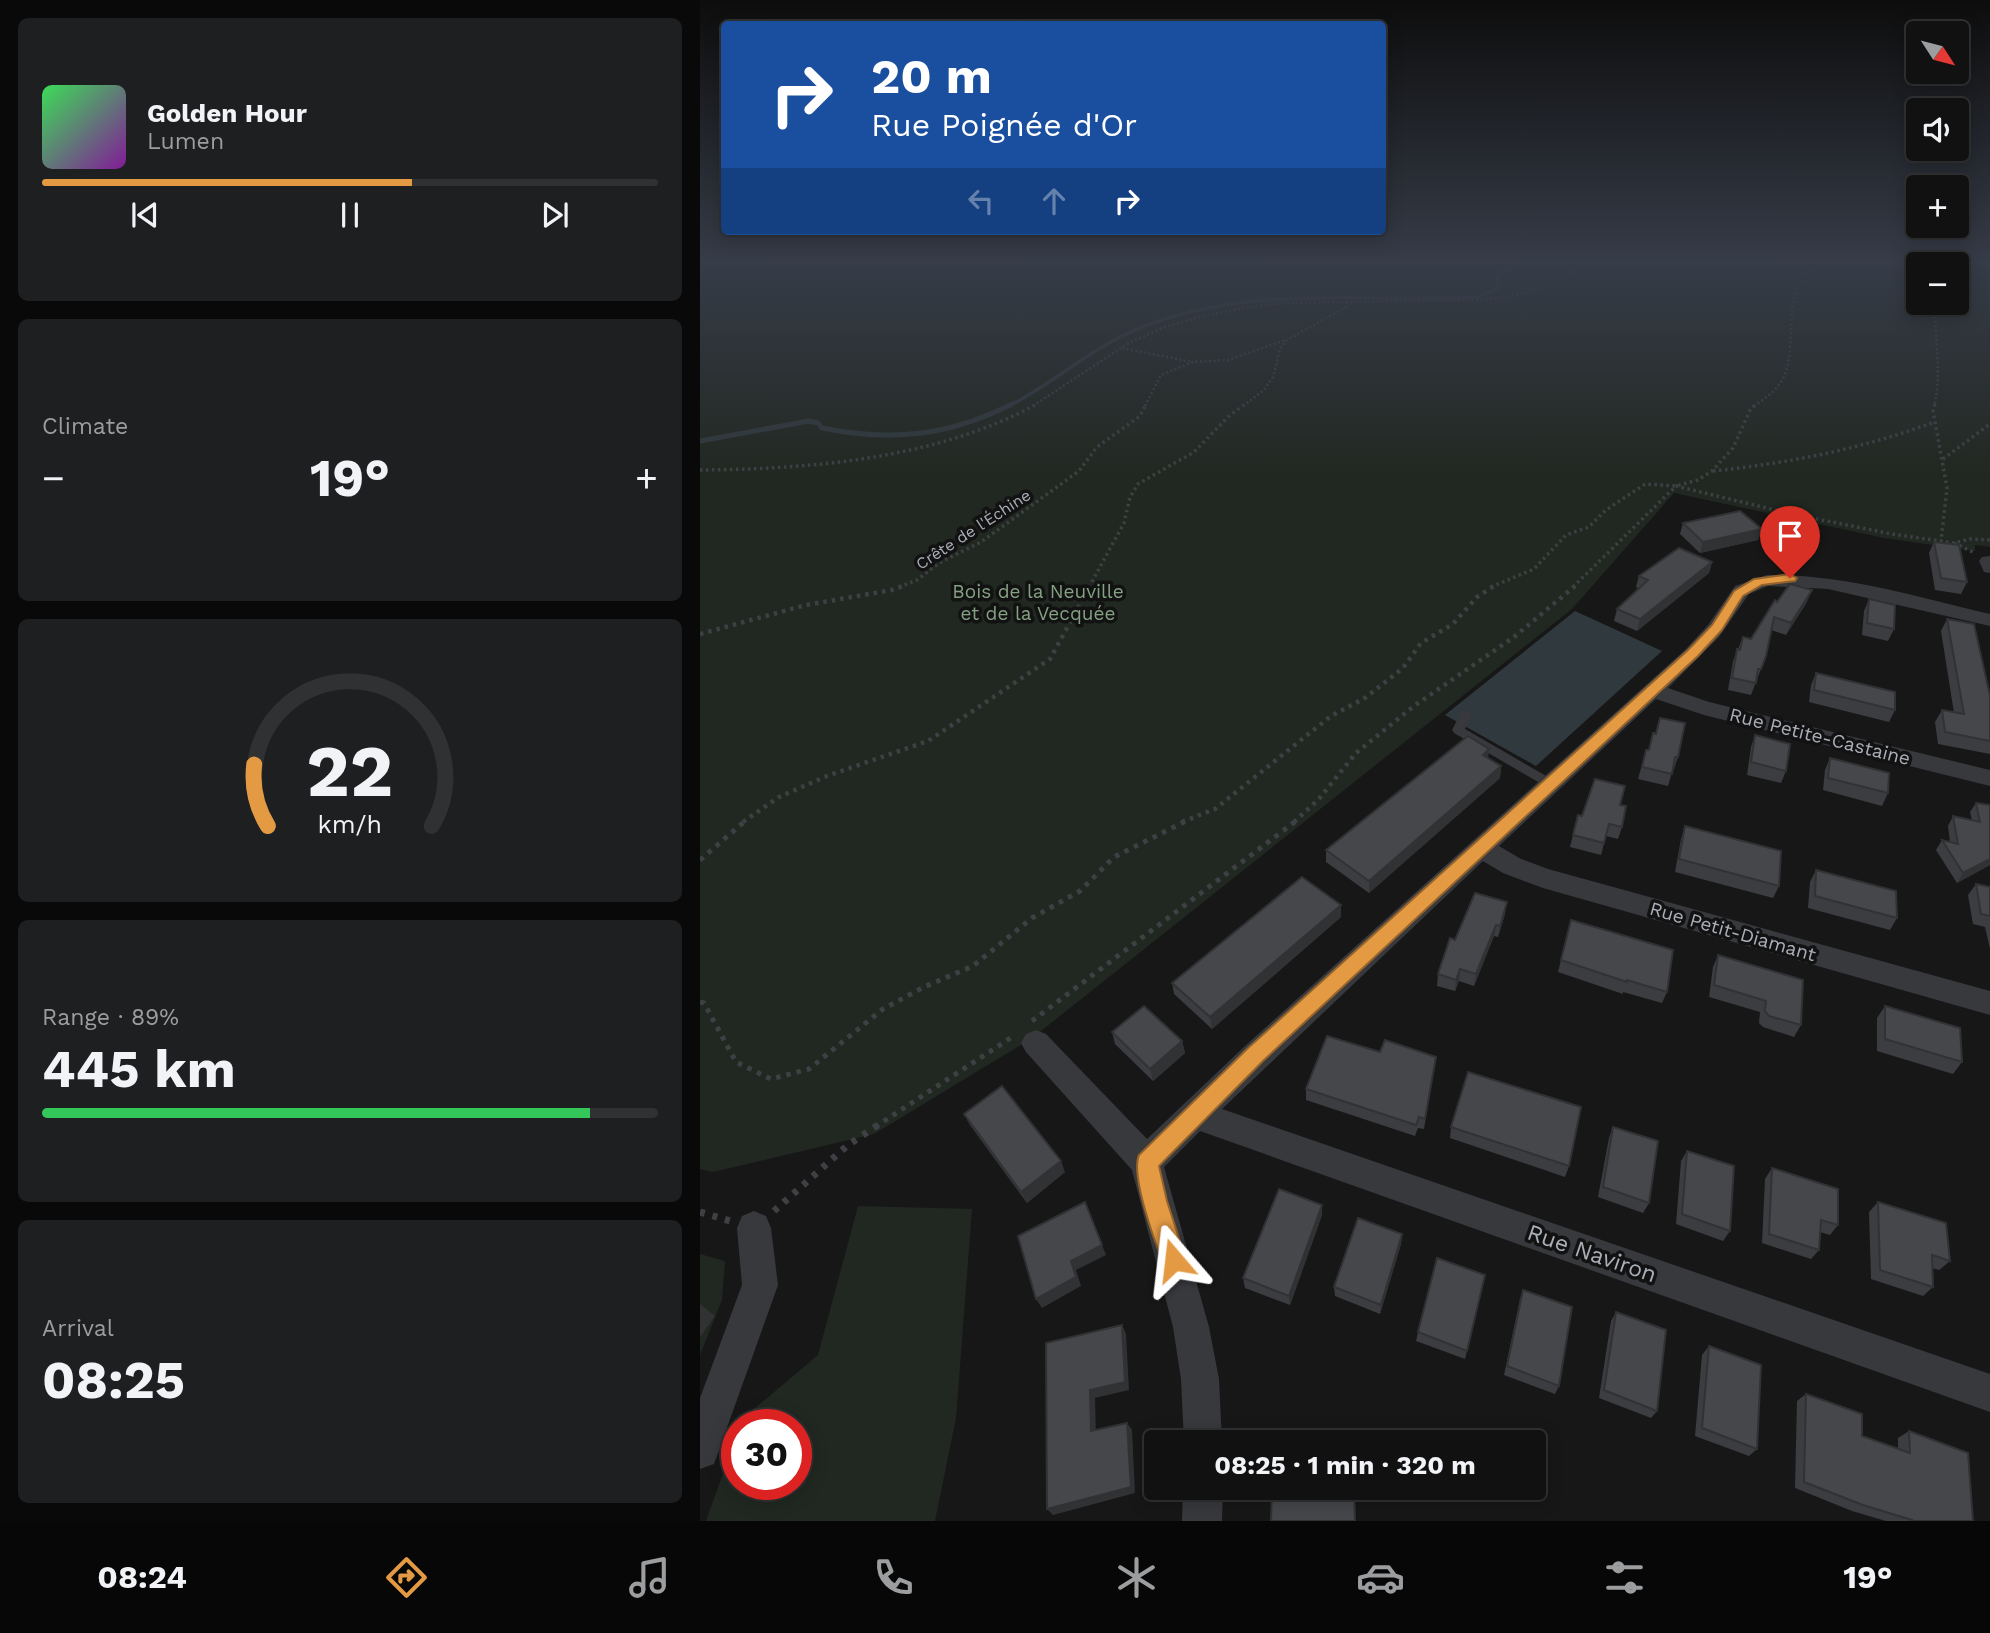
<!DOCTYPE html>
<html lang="en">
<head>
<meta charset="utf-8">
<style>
	body { margin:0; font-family:"Work Sans",sans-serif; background:#1e1f20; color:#f1f3f6; height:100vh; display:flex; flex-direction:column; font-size:26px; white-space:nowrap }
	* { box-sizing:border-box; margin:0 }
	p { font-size:23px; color:#9c9d9f }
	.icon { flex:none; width:38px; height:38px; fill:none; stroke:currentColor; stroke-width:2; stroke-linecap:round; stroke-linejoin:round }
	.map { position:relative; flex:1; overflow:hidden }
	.panel { display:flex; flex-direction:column; gap:18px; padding:18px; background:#09090a; width:700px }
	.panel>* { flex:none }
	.top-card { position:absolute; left:21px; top:21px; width:665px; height:214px; border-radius:7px; box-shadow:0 4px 18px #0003,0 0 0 2px #303132; background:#1a4fa0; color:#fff; overflow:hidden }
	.needle { width:46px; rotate:126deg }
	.controls { position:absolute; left:1206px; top:21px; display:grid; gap:14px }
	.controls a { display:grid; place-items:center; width:63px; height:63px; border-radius:7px; background:#111112; box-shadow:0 4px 18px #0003,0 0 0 2px #303132; font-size:35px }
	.speed { position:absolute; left:21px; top:1409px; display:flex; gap:14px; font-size:35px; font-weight:700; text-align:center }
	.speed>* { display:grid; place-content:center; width:91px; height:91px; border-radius:50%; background:#111112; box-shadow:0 4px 18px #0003,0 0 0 2px #303132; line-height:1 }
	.speed .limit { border:10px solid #d22; background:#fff; color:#111 }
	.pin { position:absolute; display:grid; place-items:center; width:60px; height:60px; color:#fff; margin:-72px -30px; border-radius:50% 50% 50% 0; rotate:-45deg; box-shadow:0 0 7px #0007 }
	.pin .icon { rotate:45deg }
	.me { position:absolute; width:77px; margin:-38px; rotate:343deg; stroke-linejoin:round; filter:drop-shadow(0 0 5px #0008) }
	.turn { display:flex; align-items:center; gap:24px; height:147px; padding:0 35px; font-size:32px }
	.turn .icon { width:91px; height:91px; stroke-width:2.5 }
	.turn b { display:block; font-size:49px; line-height:60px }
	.lanes { display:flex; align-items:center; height:66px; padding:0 35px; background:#0003; justify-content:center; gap:35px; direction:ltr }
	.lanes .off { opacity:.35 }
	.big { font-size:52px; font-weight:700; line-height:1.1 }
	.panel .widget { flex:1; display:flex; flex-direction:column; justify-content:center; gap:10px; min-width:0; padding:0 24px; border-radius:10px; background:#1e1f20 }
	.panel .dial { align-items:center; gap:0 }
	.dial svg { height:182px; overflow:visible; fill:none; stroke:#303132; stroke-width:7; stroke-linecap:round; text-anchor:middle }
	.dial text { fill:#f1f3f6; stroke:none }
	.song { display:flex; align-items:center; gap:21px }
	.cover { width:84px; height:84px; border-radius:10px; background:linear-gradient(135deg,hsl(130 70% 55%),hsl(290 70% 35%)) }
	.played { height:7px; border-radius:4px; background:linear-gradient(90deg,#e49a43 60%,#303132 60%) }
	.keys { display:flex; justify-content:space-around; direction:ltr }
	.heat { display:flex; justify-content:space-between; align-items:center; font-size:38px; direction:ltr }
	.charge { height:10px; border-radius:5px; background:linear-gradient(90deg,#34c759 89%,#303132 0) }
	.trip { position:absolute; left:444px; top:1430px; width:402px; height:70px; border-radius:7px; background:#111112; box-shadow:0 4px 18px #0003,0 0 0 2px #303132; font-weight:700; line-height:70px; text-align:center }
	.menu { display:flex; height:112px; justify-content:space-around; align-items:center; background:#070707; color:#9c9d9f }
	.menu .icon { width:49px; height:49px }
	.menu .active { color:#e49a43 }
	.menu b { font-size:32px; color:#f1f3f6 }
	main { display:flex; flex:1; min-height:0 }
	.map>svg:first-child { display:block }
	.green { fill:#212821 }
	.water { fill:#30393d }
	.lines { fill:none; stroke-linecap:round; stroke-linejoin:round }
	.stream-far1 { stroke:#30393d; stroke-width:3.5 }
	.stream { stroke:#30393d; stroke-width:5 }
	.path-far4 { stroke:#3e4044; stroke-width:2.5; stroke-dasharray:2 2.5; stroke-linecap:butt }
	.path-far3 { stroke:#3e4044; stroke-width:3.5; stroke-dasharray:2.5 3.5; stroke-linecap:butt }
	.path-far2 { stroke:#3e4044; stroke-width:4.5; stroke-dasharray:3.5 5; stroke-linecap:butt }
	.path-far1 { stroke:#3e4044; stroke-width:5; stroke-dasharray:4.5 6; stroke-linecap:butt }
	.path { stroke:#3e4044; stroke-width:7; stroke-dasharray:5 8; stroke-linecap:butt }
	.service { fill:#38393d; fill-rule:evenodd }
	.minor { fill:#38393d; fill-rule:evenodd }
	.wall { fill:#3c3d40 }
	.shaded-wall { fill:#313234 }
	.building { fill:#46474b; stroke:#313234; stroke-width:2 }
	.route { fill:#e49a43; stroke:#94642c; stroke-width:2 }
	.labels { text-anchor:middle; stroke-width:7; stroke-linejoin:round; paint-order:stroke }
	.far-street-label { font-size:16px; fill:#aaafb7; stroke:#121213 }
	.park-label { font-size:19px; fill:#84a182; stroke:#121213 }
	.street-label { font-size:19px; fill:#aaafb7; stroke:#121213 }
	.near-street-label { font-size:23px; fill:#aaafb7; stroke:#121213 }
</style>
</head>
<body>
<main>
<section class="panel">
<div class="widget">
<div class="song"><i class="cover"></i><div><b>Golden Hour</b><p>Lumen</p></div></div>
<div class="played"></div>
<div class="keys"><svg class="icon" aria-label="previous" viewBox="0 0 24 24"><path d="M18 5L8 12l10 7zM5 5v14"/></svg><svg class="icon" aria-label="pause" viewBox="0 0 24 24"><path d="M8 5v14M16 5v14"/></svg><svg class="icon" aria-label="next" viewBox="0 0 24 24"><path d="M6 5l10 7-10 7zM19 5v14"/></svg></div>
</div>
<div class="widget"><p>Climate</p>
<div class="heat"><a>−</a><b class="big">19°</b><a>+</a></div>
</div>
<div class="widget dial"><svg viewBox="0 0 100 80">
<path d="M14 69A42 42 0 1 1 86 69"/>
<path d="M14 69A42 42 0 0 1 8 42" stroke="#e49a43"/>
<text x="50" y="56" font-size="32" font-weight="700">22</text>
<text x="50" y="72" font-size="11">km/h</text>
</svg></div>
<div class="widget"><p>Range · 89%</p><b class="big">445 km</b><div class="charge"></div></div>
<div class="widget"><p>Arrival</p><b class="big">08:25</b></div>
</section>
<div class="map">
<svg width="1290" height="1521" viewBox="0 0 1290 1521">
	<rect width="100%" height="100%" fill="#171718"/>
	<g class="green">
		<polygon points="0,265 1218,265 1218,303 1256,303 1257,265 1290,265 1290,547 1275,545 1275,551 1184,538 974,493 872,609 331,1039 174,1134 13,1172 0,1169"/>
		<polygon points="158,1206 272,1209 256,1418 235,1521 6,1521 37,1434 37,1484 96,1484 96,1424 40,1424 42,1419 118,1355"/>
		<polygon points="0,1254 25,1261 22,1300 0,1355"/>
	</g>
	<polygon class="water" points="875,611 962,651 836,766 745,715"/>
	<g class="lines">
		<path class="stream-far1" d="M 309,406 C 348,386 382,356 422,336 C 533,282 660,303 778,297 L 799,288 L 797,280 L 801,272 L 815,265"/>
		<path class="stream" d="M 0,441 L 109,421 L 118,423 L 122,428 C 192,442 249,436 312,404"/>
		<g class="path-far4">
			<path d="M 1234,303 C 1235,335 1242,376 1234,406"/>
			<polyline points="422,348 492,362"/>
			<polyline points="333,406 427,344 462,328 499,317 555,306 588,303 778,300 822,294 858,283 881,265"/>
			<polyline points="445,406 461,375 493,362 528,360 586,340"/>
			<polyline points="543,406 564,390 573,377 580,349 587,340 646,307 646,301"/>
			<path d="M 1054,406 C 1066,398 1080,388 1085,374 C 1098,340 1079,281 1121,265"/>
		</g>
		<g class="path-far3">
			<polyline points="1235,404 1233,411 1247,488 1241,541"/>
			<polyline points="1243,459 1290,424"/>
			<path d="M 0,470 C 112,469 236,459 337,404"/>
			<path d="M 1013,471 C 1089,463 1162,449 1234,422"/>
			<polyline points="1254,543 1275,553"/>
			<polyline points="199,587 217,580 239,563 281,542 379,471 397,447 440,416 446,404"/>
			<polyline points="389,587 424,523 430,497 438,484 494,452 528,417 545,404"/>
			<polyline points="791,587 834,569 866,535 889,527 906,510 945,484 976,486 998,480 1012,471 1033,448 1051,408 1057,404"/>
			<polyline points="873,587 976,486 1087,513 1192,534 1254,543 1270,539 1290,540"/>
		</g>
		<g class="path-far2">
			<polyline points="0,634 106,605 192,590 203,586"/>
			<polyline points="43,822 79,797 127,776 228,741 350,659 390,586"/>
			<polyline points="482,822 515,809 631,716 665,698 703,668 721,643 753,624 777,597 794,586"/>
			<polyline points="594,822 618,800 656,753 714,706 814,637 875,586"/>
		</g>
		<g class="path-far1">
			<polyline points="0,860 45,821"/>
			<polyline points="0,1002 4,1003 36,1062 71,1079 109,1069 183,1009 224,987 273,966 332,918 380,891 414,857 486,821"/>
			<polyline points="332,1021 596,821"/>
			<polyline points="175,1127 312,1037"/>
		</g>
		<g class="path">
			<polyline points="74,1211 148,1145 178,1125"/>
			<polyline points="0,1212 30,1221"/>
		</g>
		<polygon class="service" points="766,710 772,714 765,729 853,780 855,783 853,786 845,786 754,733 752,730 762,711"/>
		<g class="minor">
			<polygon points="1290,556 1290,573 1284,572 1279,561 1282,557"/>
			<path d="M 1067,575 C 1143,574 1217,597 1290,614 L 1290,626 L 1128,589 L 1068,586 L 1049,594 L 1019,637 L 968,688 L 1009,702 L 1290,770 L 1290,786 L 1004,715 L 956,699 L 799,846 L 821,859 L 848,869 L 1290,991 L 1290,1015 L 843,888 L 803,873 L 783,861 L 522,1109 L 1290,1374 L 1290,1412 L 500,1131 L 464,1167 L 509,1327 L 519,1379 L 522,1442 L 484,1442 L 481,1379 L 473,1327 L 432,1170 L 326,1052 L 321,1043 L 326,1034 L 336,1030 L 346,1034 L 447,1139 L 545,1046 L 986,649 L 1008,625 L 1035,586 Z"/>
			<polygon points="54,1211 66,1216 71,1228 78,1285 14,1464 0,1469 0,1398 42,1285 37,1228 42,1216"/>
			<polygon points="483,1488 523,1488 522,1521 482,1521"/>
		</g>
	</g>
	<g class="wall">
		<polygon points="983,523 1062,529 1058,540 1000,553 980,534"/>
		<polygon points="1234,542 1267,582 1261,594 1235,590 1229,553"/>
		<polygon points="1012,562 1009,573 937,631 914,621 917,609 939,589 936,587 939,576"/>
		<polygon points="1169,599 1194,629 1188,641 1162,635 1164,611"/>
		<polygon points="1077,602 1107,602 1086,635 1071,630 1066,656 1051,695 1028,690 1033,661 1043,637 1051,639"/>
		<polygon points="1247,619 1290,696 1290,754 1238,744 1235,722 1242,710 1254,713 1241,631"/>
		<polygon points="1116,673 1195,710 1189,722 1109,702 1111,685"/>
		<polygon points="960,718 978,757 974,769 973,769 968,786 938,779 946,750 949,750 955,734"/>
		<polygon points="1055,735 1086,771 1081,783 1047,775 1051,747"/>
		<polygon points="789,749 788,758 801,766 800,778 669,893 626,862 626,850"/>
		<polygon points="1130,758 1188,793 1182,806 1123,790 1125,770"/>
		<polygon points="1276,803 1290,865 1257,883 1236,850 1242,840 1250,842 1248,826 1253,816 1272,820 1270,812"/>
		<polygon points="920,805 922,827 918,839 906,836 901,855 870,847 878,815 882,816"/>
		<polygon points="985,826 1079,886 1073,898 975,872 981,839"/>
		<polygon points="1116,870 1197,918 1190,930 1108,908 1110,882"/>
		<polygon points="1276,884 1290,887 1290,949 1285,927 1273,924 1268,895"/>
		<polygon points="641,905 641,917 512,1029 474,994 472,983"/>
		<polygon points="805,914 798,937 794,936 774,986 759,981 755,991 737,986 738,974 755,940"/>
		<polygon points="871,920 967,992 962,1003 923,992 923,994 858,972"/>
		<polygon points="1018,955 1101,1025 1094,1037 1063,1027 1059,1023 1060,1012 1009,997 1013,967"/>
		<polygon points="1185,1006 1262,1062 1253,1074 1177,1051 1177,1018"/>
		<polygon points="412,1032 482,1041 485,1053 453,1081 415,1044"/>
		<polygon points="680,1052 736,1057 724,1129 718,1128 715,1136 606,1100 606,1089"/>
		<polygon points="264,1114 365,1172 327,1203 270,1125"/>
		<polygon points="751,1127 869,1166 865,1177 750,1138"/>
		<polygon points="913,1127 949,1203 943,1213 898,1197 909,1138"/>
		<polygon points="987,1151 1030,1231 1023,1241 976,1224 981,1161"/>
		<polygon points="1072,1168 1138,1225 1130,1235 1120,1232 1119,1250 1111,1259 1062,1243 1065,1179"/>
		<polygon points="1178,1202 1250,1261 1239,1270 1232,1268 1233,1287 1223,1296 1171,1279 1169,1212"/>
		<polygon points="622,1205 622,1215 590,1305 545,1288 543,1278"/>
		<polygon points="702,1234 701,1244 680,1314 635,1296 634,1287"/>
		<polygon points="785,1275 765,1359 716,1341 718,1332"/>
		<polygon points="823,1290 859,1386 855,1394 804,1375 820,1299"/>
		<polygon points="916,1312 957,1411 951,1418 899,1398 911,1321"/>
		<polygon points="1009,1346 1057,1449 1049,1456 995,1436 1002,1355"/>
		<polygon points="1106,1394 1162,1436 1198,1449 1198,1438 1209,1431 1273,1521 1186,1521 1152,1511 1095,1488 1097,1401"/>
	</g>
	<g class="shaded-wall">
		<polygon points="1062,529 1058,540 1000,553 1003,542"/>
		<polygon points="1012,562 1009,573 937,631 940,619"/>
		<polygon points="1112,590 1107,602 1086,635 1091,623"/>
		<polygon points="789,749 787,761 783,755"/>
		<polygon points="801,766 800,778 669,893 669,881"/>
		<polygon points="1290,859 1290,865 1257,883 1263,873"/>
		<polygon points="807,902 805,914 798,937 800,926"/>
		<polygon points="641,905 641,917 512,1029 510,1017"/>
		<polygon points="796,925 794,936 774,986 776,974"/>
		<polygon points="760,969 759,981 755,991 756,980"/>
		<polygon points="482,1041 485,1053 453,1081 450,1069"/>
		<polygon points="361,1161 365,1172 327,1203 321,1192"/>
		<polygon points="385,1202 406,1255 376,1270 381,1286 342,1308 336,1299"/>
		<polygon points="622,1205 622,1215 590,1305 589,1296"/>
		<polygon points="702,1234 701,1244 680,1314 681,1305"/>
		<polygon points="0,1304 15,1316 0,1337"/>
		<polygon points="422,1325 426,1334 429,1390 395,1398 396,1438 391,1431 390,1390"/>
		<polygon points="427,1423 432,1430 435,1493 353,1515 347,1509"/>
	</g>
	<g class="building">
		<polygon points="1040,511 1062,529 1003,542 983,523"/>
		<polygon points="1234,542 1259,545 1267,582 1241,578"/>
		<polygon points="979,548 1012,562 940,619 917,609 948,580 939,576"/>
		<polygon points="1090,584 1112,590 1091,623 1074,617 1066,656 1061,669 1058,669 1056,683 1032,678 1037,649 1040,650 1043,637 1051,639 1075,600 1077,602"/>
		<polygon points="1169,599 1195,605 1194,629 1167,623"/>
		<polygon points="1247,619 1274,624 1290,696 1290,741 1245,732 1242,710 1264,714"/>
		<polygon points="1116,673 1195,692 1195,710 1114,690"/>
		<polygon points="960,718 985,723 978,757 975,757 972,774 942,767 946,750 949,750 953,733 956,734"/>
		<polygon points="1055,735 1090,744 1086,771 1051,762"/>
		<polygon points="768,736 789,749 783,755 801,766 669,881 626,850"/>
		<polygon points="1130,758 1189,773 1188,793 1128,778"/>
		<polygon points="895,779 925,786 920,805 926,806 922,827 909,824 904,843 873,835 878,815 882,816"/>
		<polygon points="1276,803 1290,805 1290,859 1263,873 1242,840 1258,844 1253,816 1280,822"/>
		<polygon points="985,826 1081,851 1079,886 979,859"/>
		<polygon points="1116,870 1196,891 1197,918 1115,896"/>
		<polygon points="602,877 641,905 510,1017 472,983"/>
		<polygon points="1276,884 1290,887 1290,916 1281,914"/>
		<polygon points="775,893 807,902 800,926 796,925 776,974 760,969 756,980 738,974 750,938 755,940"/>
		<polygon points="871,920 973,950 967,992 927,980 927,982 861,960"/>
		<polygon points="1018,955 1103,980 1101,1025 1069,1016 1065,1011 1066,1001 1014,985"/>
		<polygon points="444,1006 482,1041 450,1069 412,1032"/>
		<polygon points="1185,1006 1260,1028 1262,1062 1185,1039"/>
		<polygon points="627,1036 680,1052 685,1040 736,1057 725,1119 719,1117 716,1125 606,1089"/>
		<polygon points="768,1072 881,1107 869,1166 751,1127"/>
		<polygon points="302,1086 361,1161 321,1192 264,1114"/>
		<polygon points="913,1127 958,1141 949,1203 903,1187"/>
		<polygon points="987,1151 1034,1166 1030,1231 982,1214"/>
		<polygon points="1072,1168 1138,1189 1138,1225 1121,1220 1119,1250 1069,1234"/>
		<polygon points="579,1189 622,1205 589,1296 543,1278"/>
		<polygon points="385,1202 402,1245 371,1261 376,1277 336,1299 318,1236"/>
		<polygon points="1178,1202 1246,1223 1250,1261 1232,1255 1233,1287 1180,1270"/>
		<polygon points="658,1218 702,1234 681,1305 634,1287"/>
		<polygon points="737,1258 785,1275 767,1351 718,1332"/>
		<polygon points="823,1290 872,1307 859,1386 807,1366"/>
		<polygon points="916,1312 966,1330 957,1411 904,1390"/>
		<polygon points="422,1325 425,1382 390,1390 391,1431 427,1423 431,1487 347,1509 346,1343"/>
		<polygon points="1009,1346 1061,1365 1057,1449 1002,1428"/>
		<polygon points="1106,1394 1162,1414 1162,1436 1210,1453 1209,1431 1268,1453 1273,1521 1212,1521 1212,1520 1163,1505 1104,1482"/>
		<polygon points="572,1488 654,1488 655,1521 571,1521"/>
	</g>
	<linearGradient id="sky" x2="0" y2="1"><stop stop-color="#0d0d0d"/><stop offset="0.55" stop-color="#363c48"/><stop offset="1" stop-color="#363c48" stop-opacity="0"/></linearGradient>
	<rect width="1290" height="478" fill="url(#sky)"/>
	<path class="route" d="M 1090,574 L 1097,578 L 1095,581 L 1062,585 L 1043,596 L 1022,630 L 998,656 L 563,1061 L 459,1166 L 467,1201 L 486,1260 L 482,1268 L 474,1272 L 465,1268 C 456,1245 430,1176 439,1155 L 548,1048 L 988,650 L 1012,625 L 1034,591 L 1054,579 Z"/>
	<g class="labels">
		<g class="far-street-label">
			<text transform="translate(273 529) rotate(-33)" y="6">Crête de l'Échine</text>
		</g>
		<g class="park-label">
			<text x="338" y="598">Bois de la Neuville<tspan x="338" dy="22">et de la Vecquée</tspan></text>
		</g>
		<g class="street-label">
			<text transform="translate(1120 736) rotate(14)" y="7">Rue Petite-Castaine</text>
			<text transform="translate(1033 931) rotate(16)" y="7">Rue Petit-Diamant</text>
		</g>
		<g class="near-street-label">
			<text transform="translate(892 1253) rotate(19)" y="8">Rue Naviron</text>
		</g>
	</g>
</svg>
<div class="controls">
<a><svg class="needle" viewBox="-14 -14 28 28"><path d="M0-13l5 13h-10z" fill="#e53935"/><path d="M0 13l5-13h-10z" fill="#9c9d9f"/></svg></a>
<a><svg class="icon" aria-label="sound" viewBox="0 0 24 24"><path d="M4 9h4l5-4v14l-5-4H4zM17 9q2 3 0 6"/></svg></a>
<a>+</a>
<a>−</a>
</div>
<div class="speed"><div class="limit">30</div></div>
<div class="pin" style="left:1090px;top:578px;background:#d93025"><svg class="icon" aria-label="arrive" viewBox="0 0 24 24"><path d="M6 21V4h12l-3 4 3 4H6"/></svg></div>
<svg class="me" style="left:474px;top:1260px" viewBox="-20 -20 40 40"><path d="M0-17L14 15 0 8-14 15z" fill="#e49a43" stroke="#fff" stroke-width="4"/></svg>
<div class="trip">08:25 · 1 min · 320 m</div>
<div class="top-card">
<div class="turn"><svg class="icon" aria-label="right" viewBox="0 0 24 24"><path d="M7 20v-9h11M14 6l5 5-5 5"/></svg><div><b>20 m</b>Rue Poignée d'Or</div></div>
<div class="lanes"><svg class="icon off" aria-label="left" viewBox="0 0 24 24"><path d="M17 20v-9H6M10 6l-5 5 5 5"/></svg><svg class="icon off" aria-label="ahead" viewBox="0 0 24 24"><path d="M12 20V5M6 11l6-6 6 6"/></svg><svg class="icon" aria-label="right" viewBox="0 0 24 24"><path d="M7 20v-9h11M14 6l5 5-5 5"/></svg></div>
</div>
</div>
</main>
<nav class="menu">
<b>08:24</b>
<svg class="icon active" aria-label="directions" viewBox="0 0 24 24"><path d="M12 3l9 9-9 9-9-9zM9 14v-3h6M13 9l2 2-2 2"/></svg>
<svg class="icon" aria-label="music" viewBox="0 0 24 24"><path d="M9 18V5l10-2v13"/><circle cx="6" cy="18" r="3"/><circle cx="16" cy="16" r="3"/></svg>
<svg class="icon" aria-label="phone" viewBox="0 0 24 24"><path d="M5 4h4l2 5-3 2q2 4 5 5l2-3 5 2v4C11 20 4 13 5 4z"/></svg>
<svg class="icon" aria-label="climate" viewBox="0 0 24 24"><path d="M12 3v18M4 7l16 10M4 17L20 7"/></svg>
<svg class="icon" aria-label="car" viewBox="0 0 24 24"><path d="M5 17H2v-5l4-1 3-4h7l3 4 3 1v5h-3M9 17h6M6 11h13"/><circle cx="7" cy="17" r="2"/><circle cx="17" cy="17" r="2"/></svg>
<svg class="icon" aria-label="filters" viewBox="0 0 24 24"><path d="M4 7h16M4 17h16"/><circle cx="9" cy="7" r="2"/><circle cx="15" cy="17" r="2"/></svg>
<b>19°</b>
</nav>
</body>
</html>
